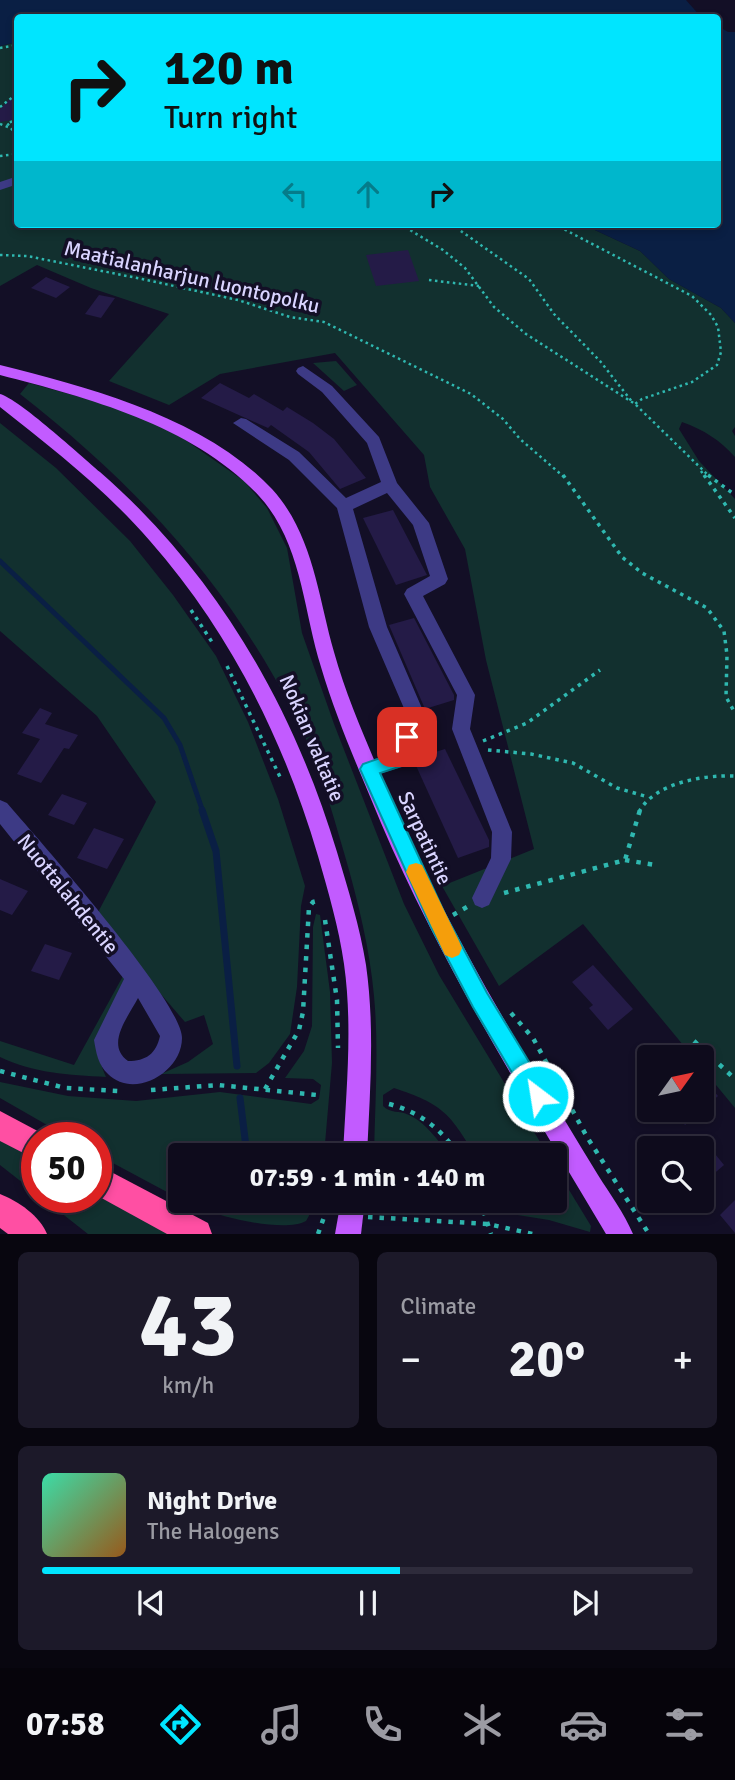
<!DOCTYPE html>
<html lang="en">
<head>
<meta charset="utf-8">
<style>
	body { margin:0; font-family:Signika,sans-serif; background:#1c1929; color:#f1f3f6; height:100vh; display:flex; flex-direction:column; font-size:26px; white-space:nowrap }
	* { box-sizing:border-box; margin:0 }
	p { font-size:23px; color:#9b9ba3 }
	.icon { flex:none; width:38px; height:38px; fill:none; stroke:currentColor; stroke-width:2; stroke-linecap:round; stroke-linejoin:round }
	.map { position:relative; height:1234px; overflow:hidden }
	.side { display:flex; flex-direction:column; gap:18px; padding:18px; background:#08060f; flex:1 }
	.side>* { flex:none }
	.guide { position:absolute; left:14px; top:14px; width:707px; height:214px; border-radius:7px; box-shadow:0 4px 10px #0003,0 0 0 2px #2e2b3b; background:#00e5ff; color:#111; overflow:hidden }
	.needle { width:46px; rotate:57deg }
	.controls { position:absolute; left:637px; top:1045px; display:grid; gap:14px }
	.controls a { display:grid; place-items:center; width:77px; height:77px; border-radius:7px; background:#0e0b1c; box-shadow:0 4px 10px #0003,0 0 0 2px #2e2b3b; font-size:35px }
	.speed { position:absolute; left:21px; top:1122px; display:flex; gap:14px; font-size:35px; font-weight:700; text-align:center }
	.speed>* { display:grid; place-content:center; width:91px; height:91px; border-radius:50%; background:#0e0b1c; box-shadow:0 4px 10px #0003,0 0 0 2px #2e2b3b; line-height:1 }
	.speed .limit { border:10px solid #d22; background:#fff; color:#111 }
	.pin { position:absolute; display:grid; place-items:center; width:60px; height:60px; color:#fff; margin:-30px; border-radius:14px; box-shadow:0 4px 10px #0006 }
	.me { position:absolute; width:77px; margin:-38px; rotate:329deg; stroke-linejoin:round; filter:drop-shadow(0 0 5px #0008) }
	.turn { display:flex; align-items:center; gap:24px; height:147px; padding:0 35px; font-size:32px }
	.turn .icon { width:91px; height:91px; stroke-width:2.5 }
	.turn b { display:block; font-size:49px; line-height:60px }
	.lanes { display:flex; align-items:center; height:66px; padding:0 35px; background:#0003; justify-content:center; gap:35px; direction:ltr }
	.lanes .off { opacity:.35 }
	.big { font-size:52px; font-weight:700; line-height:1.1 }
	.side .widget { flex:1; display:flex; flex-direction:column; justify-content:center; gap:10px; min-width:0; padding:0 24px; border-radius:10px; background:#1c1929 }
	.side .dial { align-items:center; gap:0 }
	.dial b { font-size:91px; line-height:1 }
	.song { display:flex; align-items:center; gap:21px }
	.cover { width:84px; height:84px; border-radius:10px; background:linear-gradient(135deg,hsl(160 70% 55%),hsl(30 70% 35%)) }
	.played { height:7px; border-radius:4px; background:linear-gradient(90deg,#00e5ff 55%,#2e2b3b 55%) }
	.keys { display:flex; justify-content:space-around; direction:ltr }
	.heat { display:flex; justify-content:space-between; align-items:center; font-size:38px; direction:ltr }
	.side .tiles { flex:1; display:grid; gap:18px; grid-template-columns:1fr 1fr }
	.widget:last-child { grid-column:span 2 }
	.trip { position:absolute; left:168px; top:1143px; width:399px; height:70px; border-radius:7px; background:#0e0b1c; box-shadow:0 4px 10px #0003,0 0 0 2px #2e2b3b; font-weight:700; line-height:70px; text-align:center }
	.dock { display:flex; height:112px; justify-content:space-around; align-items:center; background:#06040b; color:#9b9ba3 }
	.dock .icon { width:49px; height:49px }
	.dock .on { color:#00e5ff }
	.dock b { font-size:32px; color:#f1f3f6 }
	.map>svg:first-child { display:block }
	.green { fill:#12302f }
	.water { fill:#0a1f44 }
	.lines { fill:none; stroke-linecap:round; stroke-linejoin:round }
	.stream-far1 { stroke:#0a1f44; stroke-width:5 }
	.stream { stroke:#0a1f44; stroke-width:7 }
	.building { fill:#241b47 }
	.path-far2 { stroke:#2fb8b0; stroke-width:2.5; stroke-dasharray:2.5 3.5; stroke-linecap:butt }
	.path-far1 { stroke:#2fb8b0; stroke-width:3.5; stroke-dasharray:3.5 5; stroke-linecap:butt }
	.path { stroke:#2fb8b0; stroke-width:4.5; stroke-dasharray:4.5 7; stroke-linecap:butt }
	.minor { fill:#3d3a85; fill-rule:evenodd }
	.major { fill:#c25bff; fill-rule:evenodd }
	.highway { fill:#ff4fa3; fill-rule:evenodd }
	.route { fill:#00e5ff; stroke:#0095a6; stroke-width:2 }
	.slow { fill:#f59e0b }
	.labels { text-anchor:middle; stroke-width:7; stroke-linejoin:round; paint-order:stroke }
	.street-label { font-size:21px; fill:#d9d4ff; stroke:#130f26 }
</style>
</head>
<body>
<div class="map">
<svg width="735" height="1234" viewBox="0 0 735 1234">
	<rect width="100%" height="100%" fill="#130f26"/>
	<g class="green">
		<path d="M 17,42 L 18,224 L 582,224 L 640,251 L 669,279 L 721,308 L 735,323 L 735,427 L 732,431 L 735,436 L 735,457 C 720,440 704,430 682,422 L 679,429 L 699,461 L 735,499 L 735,1108 L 702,1068 L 702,1057 L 693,1057 L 583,924 L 499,986 L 442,886 L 534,849 L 486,660 L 465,549 L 430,487 L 424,455 L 335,353 L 220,374 L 169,405 L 109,381 L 169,314 L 91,288 L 37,265 L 0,286 L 0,46 Z"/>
		<polygon points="336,361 357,385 344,391 313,363"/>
		<path d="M 29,383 L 109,405 L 156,424 L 184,439 L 244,481 L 267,508 L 287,548 L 302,633 L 334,724 L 404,904 L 439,975 L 548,1155 L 475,1155 C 449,1112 442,1104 394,1088 L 383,1095 L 383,1106 C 391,1114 399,1110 409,1115 C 425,1122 439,1141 449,1155 L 374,1155 C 375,1103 379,1048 374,996 C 370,950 358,901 345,856 C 331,808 317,757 293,712 C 227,582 134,483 20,394 Z"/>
		<polygon points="0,423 56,468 130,541 173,595 216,656 248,722 278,799 305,886 301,906 297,987 290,1034 269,1063 256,1073 161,1074 188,1062 213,1044 204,1015 185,1022 95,918 156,802 97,716 0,631"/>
		<polygon points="316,914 320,915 330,992 332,1063 324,1155 180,1155 180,1199 96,1154 96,1138 68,1137 0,1098 0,1082 68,1096 136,1101 220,1092 311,1104 319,1099 321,1085 313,1079 285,1078 304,1051 312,1026 313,927"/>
		<path d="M 123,976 L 126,981 C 108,1016 88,1038 106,1077 C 70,1075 32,1073 0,1057 L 0,1041 L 74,1065 Z"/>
		<polygon points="0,1133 37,1154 37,1194 0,1165"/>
		<polygon points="555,1167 591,1226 590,1232 549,1220 499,1212 494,1201 555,1200"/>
		<polygon points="96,1188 178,1234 88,1234 41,1197 96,1197"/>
		<path d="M 183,1201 L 314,1201 C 312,1207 310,1215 306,1221 C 283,1234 210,1215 183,1201 Z"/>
	</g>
	<g class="water">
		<polygon points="0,0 686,0 701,17 18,18 17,42 0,46"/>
		<polygon points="718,26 728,32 735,32 735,323 721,308 669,279 640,251 582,224 718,224"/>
	</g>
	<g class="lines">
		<polyline class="stream-far1" points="0,561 164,718 180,745 203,812"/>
		<g class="stream">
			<polyline points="202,810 216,851 237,1066"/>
			<polyline points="240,1098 247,1155"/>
			<polyline points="279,1200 281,1203"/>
		</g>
	</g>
	<g class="building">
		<polygon points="18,90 18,119 0,122 0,109"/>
		<polygon points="408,250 419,281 376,286 366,255"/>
		<polygon points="46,277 70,287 56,298 31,288"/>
		<polygon points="99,295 115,298 101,318 85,314"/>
		<polygon points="220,383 249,398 254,394 283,411 287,407 313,423 334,439 366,478 340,489 309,452 271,425 268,428 201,398"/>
		<polygon points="393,510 427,575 396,585 363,518"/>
		<polygon points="414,618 454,695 454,700 425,709 389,625"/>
		<polygon points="40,708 52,713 45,724 78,735 69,749 64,748 41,783 17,774 40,739 22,733"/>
		<polygon points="445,749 489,840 489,847 458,858 413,759"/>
		<polygon points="62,794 87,803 74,825 48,815"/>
		<polygon points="94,828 124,839 107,869 77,858"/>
		<polygon points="0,879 28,891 12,915 0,910"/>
		<polygon points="45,944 72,953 59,980 31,971"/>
		<polygon points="593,965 633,1009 608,1030 589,1008 593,1005 572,982"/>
		<polygon points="702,1078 718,1096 685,1125 672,1110 702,1110"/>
		<polygon points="702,1138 724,1165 702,1184"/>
		<polygon points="735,1200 735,1233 720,1215"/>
	</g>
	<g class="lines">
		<g class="path-far2">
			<polyline points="0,48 18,45"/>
			<polyline points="0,107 18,93"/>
			<polyline points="18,120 7,123 18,137"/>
			<polyline points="0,124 8,127"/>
			<polyline points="0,156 18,154"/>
			<polyline points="400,224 443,250 465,268 494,307 526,334 635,404 710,477"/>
			<polyline points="451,224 529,279 554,314 600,361 633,403"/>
			<polyline points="554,224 692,296 711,315 718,327 721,352 717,365 692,382 642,399 635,404"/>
			<polyline points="0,255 27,256 142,279 238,300 290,317 324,322 471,394 503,419 520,439 564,477"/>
			<polyline points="429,280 479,286"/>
			<polyline points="701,471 705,477"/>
		</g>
		<g class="path-far1">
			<polyline points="563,475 622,557 642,573 707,608 724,631 727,655 726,697 735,713"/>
			<polyline points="704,475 735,518"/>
			<polyline points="708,475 735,495"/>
			<polyline points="191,610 212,642"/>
			<polyline points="227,666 281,779"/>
			<polyline points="483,741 527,723 600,670"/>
			<polyline points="488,750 531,754 573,763 617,788 648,797"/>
			<path d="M 639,812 C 655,782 704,775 735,776"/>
		</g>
		<g class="path">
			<polyline points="625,860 655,865"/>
			<polyline points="504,893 625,860 640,810"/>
			<polyline points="453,915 467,907"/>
			<polyline points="325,920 337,1000 338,1048"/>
			<polyline points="511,1013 533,1038 587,1137 649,1234"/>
			<polyline points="694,1041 735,1079"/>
			<polyline points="0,1071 65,1088 119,1091"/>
			<polyline points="265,1089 299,1030 303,1012 309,907 313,902 321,900"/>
			<polyline points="151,1090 218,1085 317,1095"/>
			<path d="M 389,1104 C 420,1112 441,1129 459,1155"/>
			<polyline points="480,1200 491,1234"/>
			<polyline points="368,1217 488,1224 533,1234"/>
			<polyline points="318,1234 330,1200"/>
		</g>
		<g class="minor">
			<polygon points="18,176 18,184 0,190 0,182"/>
			<polygon points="303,366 332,386 379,437 397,483 429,523 448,579 445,584 423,596 475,695 470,729 512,832 511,859 489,905 482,908 475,905 472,898 491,858 492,832 452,729 457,695 404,594 407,589 430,576 413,525 387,493 353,509 387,627 424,713 405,766 369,777 362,775 359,769 362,763 391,754 406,713 369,627 337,508 289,460 233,423 241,418 246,419 299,452 346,498 381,482 367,443 322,392 298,374 296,371 298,368"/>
			<path d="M 0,800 L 7,803 C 38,839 182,1001 182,1038 C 182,1072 134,1100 108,1074 C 98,1065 96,1052 94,1040 L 124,979 L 0,824 ZM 138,998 L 160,1036 C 156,1054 146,1061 128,1061 C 105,1045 128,1017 138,998 Z"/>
		</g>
		<g class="major">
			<path d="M 0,365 C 91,388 205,418 272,489 C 313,534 318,596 334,652 C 345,692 362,731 378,769 C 422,874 474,971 533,1068 C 555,1104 576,1139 598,1175 C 610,1194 624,1213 633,1234 L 606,1234 C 526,1099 443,968 381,823 C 360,772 337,721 321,667 C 303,610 302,543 259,496 C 194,426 89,398 0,375 Z"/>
			<path d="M 0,394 C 19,399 81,456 100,472 C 216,573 293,706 337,852 C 348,889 360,927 366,965 C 375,1028 370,1092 367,1155 L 343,1155 C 346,1092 353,1027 344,964 C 339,928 328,891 318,856 C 284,740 230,632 150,541 C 106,490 52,448 0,407 Z"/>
			<polygon points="341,1200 365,1200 361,1234 335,1234"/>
		</g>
		<g class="highway">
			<polygon points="0,1111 47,1136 37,1138 37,1160 0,1141"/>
			<polygon points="96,1164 208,1223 212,1234 167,1234 96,1195"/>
			<path d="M 0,1194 C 18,1201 40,1216 47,1234 L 8,1234 L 0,1228 Z"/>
		</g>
	</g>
	<polygon class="route" points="407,729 413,731 416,737 405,765 380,773 445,914 487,993 545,1088 548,1096 545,1103 538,1106 530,1103 473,1007 431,927 360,769 363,764 392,754 401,731"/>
	<polygon class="slow" points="416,863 422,865 459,941 462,948 459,955 452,958 445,955 406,872 409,865"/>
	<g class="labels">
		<g class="street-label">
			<text transform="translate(192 277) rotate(13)" y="7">Maatialanharjun luontopolku</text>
			<text transform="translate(312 738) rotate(67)" y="7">Nokian valtatie</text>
			<text transform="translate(425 838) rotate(65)" y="7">Sarpatintie</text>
			<text transform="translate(68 894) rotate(51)" y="7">Nuottalahdentie</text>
		</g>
	</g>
</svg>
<div class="controls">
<a><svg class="needle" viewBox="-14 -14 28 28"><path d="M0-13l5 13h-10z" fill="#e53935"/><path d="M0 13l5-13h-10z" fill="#9b9ba3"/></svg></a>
<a><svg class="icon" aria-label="search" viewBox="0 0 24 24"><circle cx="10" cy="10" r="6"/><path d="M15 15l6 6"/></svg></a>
</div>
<div class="speed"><div class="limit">50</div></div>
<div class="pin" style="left:407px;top:737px;background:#d93025"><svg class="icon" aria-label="arrive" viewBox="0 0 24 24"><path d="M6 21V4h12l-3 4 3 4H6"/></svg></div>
<svg class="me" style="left:538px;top:1096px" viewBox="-20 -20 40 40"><circle r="17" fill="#00e5ff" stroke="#fff" stroke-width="3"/><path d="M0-11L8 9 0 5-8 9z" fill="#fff"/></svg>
<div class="trip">07:59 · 1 min · 140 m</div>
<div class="guide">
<div class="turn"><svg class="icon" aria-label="right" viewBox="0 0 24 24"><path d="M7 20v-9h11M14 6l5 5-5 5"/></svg><div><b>120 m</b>Turn right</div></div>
<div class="lanes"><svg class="icon off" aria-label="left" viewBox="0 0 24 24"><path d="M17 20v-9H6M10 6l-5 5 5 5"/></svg><svg class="icon off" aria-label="ahead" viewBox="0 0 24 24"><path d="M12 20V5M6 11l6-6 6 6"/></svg><svg class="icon" aria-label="right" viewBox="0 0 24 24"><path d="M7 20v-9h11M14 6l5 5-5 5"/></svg></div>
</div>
</div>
<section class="side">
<div class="tiles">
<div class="widget dial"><b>43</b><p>km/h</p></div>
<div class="widget"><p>Climate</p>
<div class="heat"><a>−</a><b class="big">20°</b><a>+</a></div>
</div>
<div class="widget">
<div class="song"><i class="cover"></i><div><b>Night Drive</b><p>The Halogens</p></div></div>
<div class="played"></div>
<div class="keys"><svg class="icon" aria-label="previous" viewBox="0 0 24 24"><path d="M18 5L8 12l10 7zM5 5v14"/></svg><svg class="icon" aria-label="pause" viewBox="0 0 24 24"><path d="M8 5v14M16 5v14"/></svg><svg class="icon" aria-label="next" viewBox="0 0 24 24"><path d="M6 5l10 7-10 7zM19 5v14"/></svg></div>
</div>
</div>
</section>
<nav class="dock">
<b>07:58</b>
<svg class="icon on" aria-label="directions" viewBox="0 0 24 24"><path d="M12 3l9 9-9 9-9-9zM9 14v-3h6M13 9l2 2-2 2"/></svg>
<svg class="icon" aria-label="music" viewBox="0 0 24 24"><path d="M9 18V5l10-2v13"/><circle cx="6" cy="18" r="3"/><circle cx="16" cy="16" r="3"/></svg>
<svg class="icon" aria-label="phone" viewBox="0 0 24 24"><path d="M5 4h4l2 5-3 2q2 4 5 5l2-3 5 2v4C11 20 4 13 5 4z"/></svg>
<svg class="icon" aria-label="climate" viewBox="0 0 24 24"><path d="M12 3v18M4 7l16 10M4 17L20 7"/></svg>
<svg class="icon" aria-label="car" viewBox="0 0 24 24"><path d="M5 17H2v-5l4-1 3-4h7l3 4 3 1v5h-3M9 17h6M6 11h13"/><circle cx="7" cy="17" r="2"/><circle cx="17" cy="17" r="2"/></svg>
<svg class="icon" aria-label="filters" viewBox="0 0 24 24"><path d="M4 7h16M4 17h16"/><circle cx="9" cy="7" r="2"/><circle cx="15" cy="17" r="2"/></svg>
</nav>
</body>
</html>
